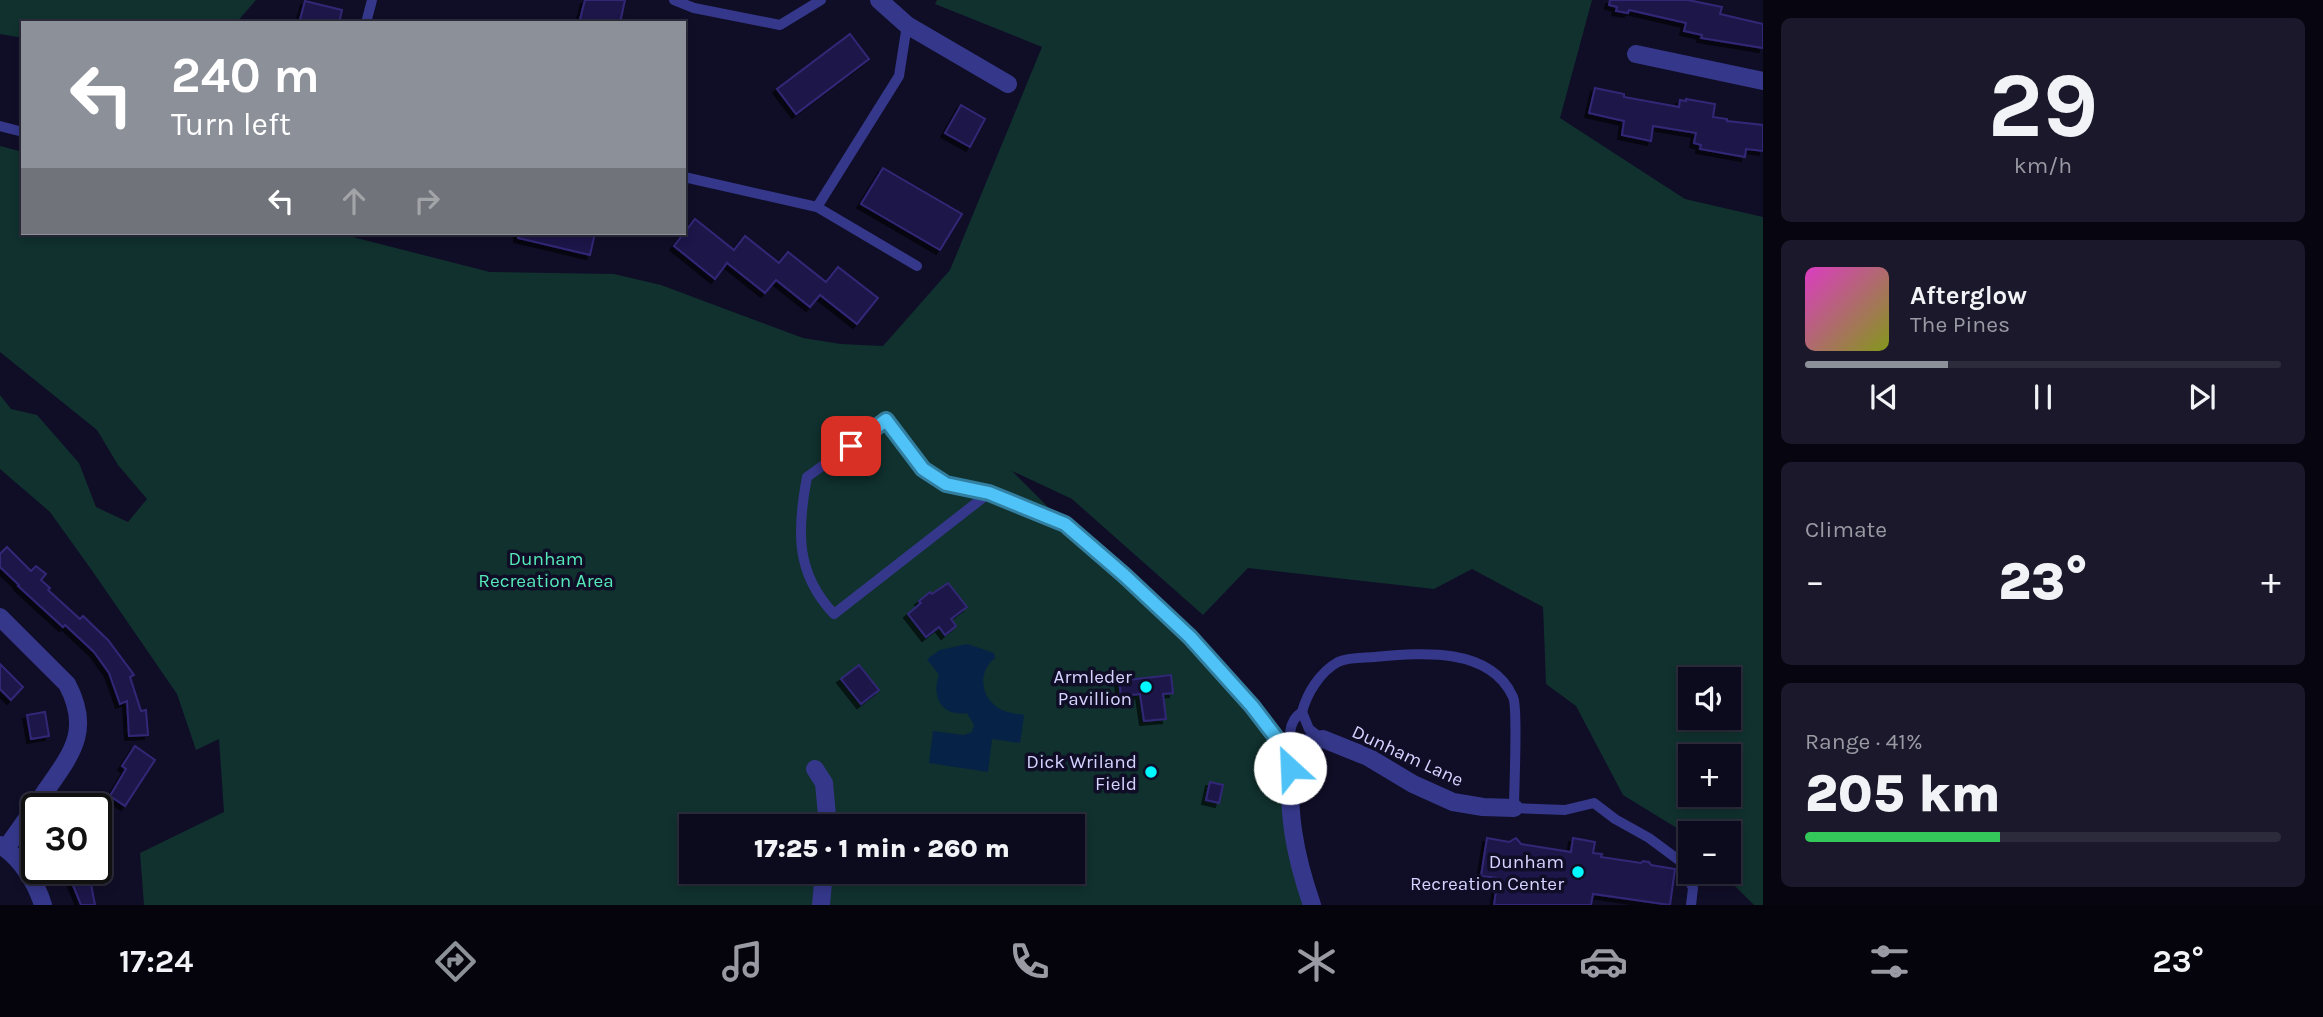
<!DOCTYPE html>
<html lang="en">
<head>
<meta charset="utf-8">
<style>
	body { margin:0; font-family:Karla,sans-serif; background:#1a182a; color:#f1f3f6; height:100vh; display:flex; flex-direction:column; font-size:26px; white-space:nowrap }
	* { box-sizing:border-box; margin:0 }
	p { font-size:23px; color:#9a9aa4 }
	.icon { flex:none; width:38px; height:38px; fill:none; stroke:currentColor; stroke-width:2; stroke-linecap:round; stroke-linejoin:round }
	.map { position:relative; flex:1; overflow:hidden }
	.side { display:flex; flex-direction:column; gap:18px; padding:18px; background:#070610; width:560px }
	.side>* { flex:none }
	.top-card { position:absolute; left:21px; top:21px; width:665px; height:214px; border-radius:0px; box-shadow:0 4px 10px #0003,0 0 0 2px #2c2b3b; background:#8c9099; color:#fff; overflow:hidden }
	.controls { position:absolute; left:1678px; top:667px; display:grid; gap:14px }
	.controls a { display:grid; place-items:center; width:63px; height:63px; border-radius:0px; background:#0c0a1d; box-shadow:0 4px 10px #0003,0 0 0 2px #2c2b3b; font-size:35px }
	.speed { position:absolute; left:21px; top:793px; display:flex; gap:14px; font-size:35px; font-weight:700; text-align:center }
	.speed>* { display:grid; place-content:center; width:91px; height:91px; border-radius:50%; background:#0c0a1d; box-shadow:0 4px 10px #0003,0 0 0 2px #2c2b3b; line-height:1 }
	.speed .limit { border:4px solid #111; border-radius:10px; background:#fff; color:#111 }
	.pin { position:absolute; display:grid; place-items:center; width:60px; height:60px; color:#fff; margin:-30px; border-radius:14px; box-shadow:0 4px 10px #0006 }
	.me { position:absolute; width:77px; margin:-38px; rotate:335deg; stroke-linejoin:round; filter:drop-shadow(0 0 5px #0008) }
	.turn { display:flex; align-items:center; gap:24px; height:147px; padding:0 35px; font-size:32px }
	.turn .icon { width:91px; height:91px; stroke-width:2.5 }
	.turn b { display:block; font-size:49px; line-height:60px }
	.lanes { display:flex; align-items:center; height:66px; padding:0 35px; background:#0003; justify-content:center; gap:35px; direction:ltr }
	.lanes .off { opacity:.35 }
	.big { font-size:52px; font-weight:800; line-height:1.1 }
	.side .tile { flex:1; display:flex; flex-direction:column; justify-content:center; gap:10px; min-width:0; padding:0 24px; border-radius:10px; background:#1a182a }
	.side .dial { align-items:center; gap:0 }
	.dial b { font-size:91px; line-height:1 }
	.song { display:flex; align-items:center; gap:21px }
	.cover { width:84px; height:84px; border-radius:10px; background:linear-gradient(135deg,hsl(310 70% 55%),hsl(70 70% 35%)) }
	.played { height:7px; border-radius:4px; background:linear-gradient(90deg,#8c9099 30%,#2c2b3b 30%) }
	.keys { display:flex; justify-content:space-around; direction:ltr }
	.heat { display:flex; justify-content:space-between; align-items:center; font-size:38px; direction:ltr }
	.charge { height:10px; border-radius:5px; background:linear-gradient(90deg,#34c759 41%,#2c2b3b 0) }
	.trip { position:absolute; left:679px; top:814px; width:406px; height:70px; border-radius:0px; background:#0c0a1d; box-shadow:0 4px 10px #0003,0 0 0 2px #2c2b3b; font-weight:800; line-height:70px; text-align:center }
	.dock { display:flex; height:112px; justify-content:space-around; align-items:center; background:#05040c; color:#9a9aa4 }
	.dock .icon { width:49px; height:49px }
	.dock .on { color:#8c9099 }
	.dock b { font-size:32px; color:#f1f3f6 }
	main { display:flex; flex:1; min-height:0 }
	.map>svg:first-child { display:block }
	.green { fill:#10312e; fill-rule:evenodd }
	.water { fill:#062347 }
	.building { fill:#1e1849; stroke:#312877; stroke-width:2; filter:url(#shadow) }
	.lines { fill:none; stroke-linecap:round; stroke-linejoin:round }
	.lane { stroke:#35388a; stroke-width:10 }
	.street { stroke:#35388a; stroke-width:18 }
	.route-casing { stroke:#337fa1; stroke-width:18 }
	.route { stroke:#4fc3f7; stroke-width:12 }
	.poi-dot { fill:#00f9fe; stroke:#100d27; stroke-width:2.5 }
	.labels { text-anchor:middle; stroke-width:7; stroke-linejoin:round; paint-order:stroke }
	.park-label { font-size:19px; fill:#55e9b8; stroke:#100d27 }
	.poi-label { font-size:19px; fill:#d5d3ff; stroke:#100d27; text-anchor:end }
	.street-label { font-size:19px; fill:#d5d3ff; stroke:#100d27 }
</style>
</head>
<body>
<main>
<div class="map">
<svg width="1763" height="905" viewBox="0 0 1763 905">
	<defs>
		<filter id="shadow"><feDropShadow dx="-4" dy="4" stdDeviation="0" flood-color="#0009"/></filter>
	</defs>
	<rect width="100%" height="100%" fill="#100d27"/>
	<g class="green">
		<polygon points="0,0 256,0 236,23 23,23 23,38 0,34"/>
		<path d="M 937,0 L 1592,0 L 1560,118 L 1685,199 L 1763,217 L 1763,905 L 1754,905 L 1721,872 L 1729,872 L 1729,833 L 1690,833 L 1690,841 L 1680,830 L 1623,795 L 1576,706 L 1546,684 L 1543,607 L 1472,569 L 1434,589 L 1248,568 L 1203,615 L 1072,499 L 1012,471 L 1065,524 L 1190,637 L 1291,757 L 1312,905 L 144,905 L 140,853 L 224,812 L 219,739 L 196,750 L 177,694 L 93,572 L 50,512 L 0,469 L 0,395 L 11,409 L 37,415 L 79,463 L 96,507 L 128,522 L 147,499 L 118,465 L 97,430 L 0,352 L 0,146 L 23,152 L 23,233 L 337,233 L 490,272 L 614,274 L 661,285 L 803,338 L 841,344 L 883,346 L 950,270 L 1042,47 L 935,4 ZM 1690,679 L 1729,679 L 1729,718 L 1690,718 ZM 1690,756 L 1729,756 L 1729,794 L 1690,794 ZM 691,826 L 1073,826 L 1073,872 L 691,872 Z"/>
	</g>
	<path class="water" d="M 967,644 L 994,653 L 995,658 C 977,672 980,699 1002,710 C 1008,713 1017,714 1024,715 L 1020,743 L 992,739 L 988,772 L 929,763 L 933,731 L 964,735 L 972,732 L 974,725 L 967,713 C 942,717 931,697 939,675 L 927,659 L 940,650 Z"/>
	<g class="building">
		<polygon points="585,0 625,0 620,23 579,23"/>
		<polygon points="1610,0 1688,0 1722,7 1720,14 1763,24 1763,48 1701,38 1702,35 1684,31 1686,23 1629,10 1628,13 1616,11 1617,7 1609,5"/>
		<polygon points="305,1 342,10 339,23 299,23"/>
		<polygon points="850,34 869,59 796,114 777,89"/>
		<polygon points="1595,88 1624,94 1624,97 1679,107 1680,100 1686,101 1686,99 1715,104 1713,117 1727,119 1727,121 1763,125 1763,151 1746,149 1745,157 1700,149 1701,145 1694,143 1696,133 1653,126 1651,141 1622,135 1624,121 1589,113"/>
		<polygon points="961,105 985,119 970,147 945,133"/>
		<polygon points="883,168 962,214 940,250 861,204"/>
		<polygon points="695,219 734,250 745,236 779,263 788,252 826,282 838,267 878,298 857,324 820,295 810,307 776,280 765,293 727,263 715,279 674,246"/>
		<polygon points="518,233 595,233 590,255 518,238"/>
		<polygon points="7,547 31,571 36,566 46,574 41,580 50,588 48,590 80,619 83,616 108,640 134,675 130,677 141,711 146,710 148,735 129,736 127,701 120,704 109,673 94,652 65,625 63,627 18,586 19,585 0,567 0,554"/>
		<polygon points="948,583 967,607 951,619 956,626 945,635 939,627 926,637 908,614 921,603 919,601 930,592 932,594"/>
		<polygon points="0,664 23,687 11,700 0,689"/>
		<polygon points="859,665 879,690 861,704 841,679"/>
		<polygon points="1171,675 1173,693 1163,694 1166,719 1144,721 1140,694 1121,696 1119,681"/>
		<polygon points="45,712 49,736 31,739 27,715"/>
		<polygon points="135,746 155,760 125,806 110,796 126,769 122,766"/>
		<polygon points="1210,782 1223,785 1219,803 1206,800"/>
		<polygon points="1487,838 1509,842 1516,838 1521,844 1571,852 1573,838 1595,842 1593,853 1602,854 1601,857 1641,863 1643,861 1649,862 1651,865 1675,869 1670,905 1593,894 1591,905 1494,905 1498,878 1481,876"/>
		<polygon points="66,868 87,868 95,883 91,884 95,905 81,905"/>
	</g>
	<g class="lines">
		<g class="lane">
			<polyline points="674,0 694,8 780,25 821,0"/>
			<polyline points="366,23 372,0"/>
			<polyline points="0,126 23,132"/>
			<polyline points="684,177 817,207 917,266"/>
			<polyline points="817,207 899,76 907,25"/>
			<path d="M 989,493 L 834,614 C 795,573 797,530 807,477 L 886,420 L 923,469 L 946,484 L 989,493 L 1065,524 L 1124,575 L 1190,637 L 1252,706 L 1291,757"/>
			<polyline points="1302,712 1309,729 1322,739"/>
			<path d="M 1291,756 C 1289,741 1287,721 1302,712 C 1307,693 1320,672 1338,662 C 1348,657 1364,658 1375,657 C 1420,653 1490,646 1513,697 C 1518,707 1514,790 1514,808 L 1565,810 L 1594,803 L 1615,819 L 1649,838 L 1680,861 L 1693,888 L 1691,905"/>
		</g>
		<g class="street">
			<polyline points="879,0 907,25 1008,84"/>
			<polyline points="1636,54 1763,81"/>
			<path d="M 0,617 L 67,684 C 91,729 73,752 47,789 C 34,809 20,829 6,848"/>
			<polyline points="815,769 824,783 828,826"/>
			<path d="M 0,845 C 20,857 36,882 43,905"/>
			<polyline points="821,905 824,872"/>
			<path d="M 1312,905 C 1294,853 1287,812 1291,757 L 1306,743 L 1323,739 L 1368,757 L 1413,784 L 1453,802 L 1483,807 L 1514,808"/>
		</g>
	</g>
	<g class="lines">
		<defs>
			<polyline id="route" points="851,446 886,420 923,469 946,484 989,493 1065,524 1124,575 1190,637 1252,706 1291,757 1290,768"/>
		</defs>
		<use href="#route" class="route-casing"/>
		<use href="#route" class="route"/>
	</g>
	<g class="poi-dot">
		<circle cx="1146" cy="687" r="7"/>
		<circle cx="1151" cy="772" r="7"/>
		<circle cx="1578" cy="872" r="7"/>
	</g>
	<g class="labels">
		<g class="park-label">
			<text x="546" y="565">Dunham<tspan x="546" dy="22">Recreation Area</tspan></text>
		</g>
		<g class="poi-label">
			<text x="1132" y="683">Armleder<tspan x="1132" dy="22">Pavillion</tspan></text>
			<text x="1137" y="768">Dick Wriland<tspan x="1137" dy="22">Field</tspan></text>
			<text x="1564" y="868">Dunham<tspan x="1564" dy="22">Recreation Center</tspan></text>
		</g>
		<g class="street-label">
			<text transform="translate(1408 755) rotate(25)" y="7">Dunham Lane</text>
		</g>
	</g>
</svg>
<div class="controls">
<a><svg class="icon" aria-label="sound" viewBox="0 0 24 24"><path d="M4 9h4l5-4v14l-5-4H4zM17 9q2 3 0 6"/></svg></a>
<a>+</a>
<a>−</a>
</div>
<div class="speed"><div class="limit">30</div></div>
<div class="pin" style="left:851px;top:446px;background:#d93025"><svg class="icon" aria-label="arrive" viewBox="0 0 24 24"><path d="M6 21V4h12l-3 4 3 4H6"/></svg></div>
<svg class="me" style="left:1290px;top:768px" viewBox="-20 -20 40 40"><circle r="19" fill="#fff"/><path d="M0-13L10 11 0 6-10 11z" fill="#4fc3f7"/></svg>
<div class="trip">17:25 · 1 min · 260 m</div>
<div class="top-card">
<div class="turn"><svg class="icon" aria-label="left" viewBox="0 0 24 24"><path d="M17 20v-9H6M10 6l-5 5 5 5"/></svg><div><b>240 m</b>Turn left</div></div>
<div class="lanes"><svg class="icon" aria-label="left" viewBox="0 0 24 24"><path d="M17 20v-9H6M10 6l-5 5 5 5"/></svg><svg class="icon off" aria-label="ahead" viewBox="0 0 24 24"><path d="M12 20V5M6 11l6-6 6 6"/></svg><svg class="icon off" aria-label="right" viewBox="0 0 24 24"><path d="M7 20v-9h11M14 6l5 5-5 5"/></svg></div>
</div>
</div>
<section class="side">
<div class="tile dial"><b>29</b><p>km/h</p></div>
<div class="tile">
<div class="song"><i class="cover"></i><div><b>Afterglow</b><p>The Pines</p></div></div>
<div class="played"></div>
<div class="keys"><svg class="icon" aria-label="previous" viewBox="0 0 24 24"><path d="M18 5L8 12l10 7zM5 5v14"/></svg><svg class="icon" aria-label="pause" viewBox="0 0 24 24"><path d="M8 5v14M16 5v14"/></svg><svg class="icon" aria-label="next" viewBox="0 0 24 24"><path d="M6 5l10 7-10 7zM19 5v14"/></svg></div>
</div>
<div class="tile"><p>Climate</p>
<div class="heat"><a>−</a><b class="big">23°</b><a>+</a></div>
</div>
<div class="tile"><p>Range · 41%</p><b class="big">205 km</b><div class="charge"></div></div>
</section>
</main>
<nav class="dock">
<b>17:24</b>
<svg class="icon on" aria-label="directions" viewBox="0 0 24 24"><path d="M12 3l9 9-9 9-9-9zM9 14v-3h6M13 9l2 2-2 2"/></svg>
<svg class="icon" aria-label="music" viewBox="0 0 24 24"><path d="M9 18V5l10-2v13"/><circle cx="6" cy="18" r="3"/><circle cx="16" cy="16" r="3"/></svg>
<svg class="icon" aria-label="phone" viewBox="0 0 24 24"><path d="M5 4h4l2 5-3 2q2 4 5 5l2-3 5 2v4C11 20 4 13 5 4z"/></svg>
<svg class="icon" aria-label="climate" viewBox="0 0 24 24"><path d="M12 3v18M4 7l16 10M4 17L20 7"/></svg>
<svg class="icon" aria-label="car" viewBox="0 0 24 24"><path d="M5 17H2v-5l4-1 3-4h7l3 4 3 1v5h-3M9 17h6M6 11h13"/><circle cx="7" cy="17" r="2"/><circle cx="17" cy="17" r="2"/></svg>
<svg class="icon" aria-label="filters" viewBox="0 0 24 24"><path d="M4 7h16M4 17h16"/><circle cx="9" cy="7" r="2"/><circle cx="15" cy="17" r="2"/></svg>
<b>23°</b>
</nav>
</body>
</html>
